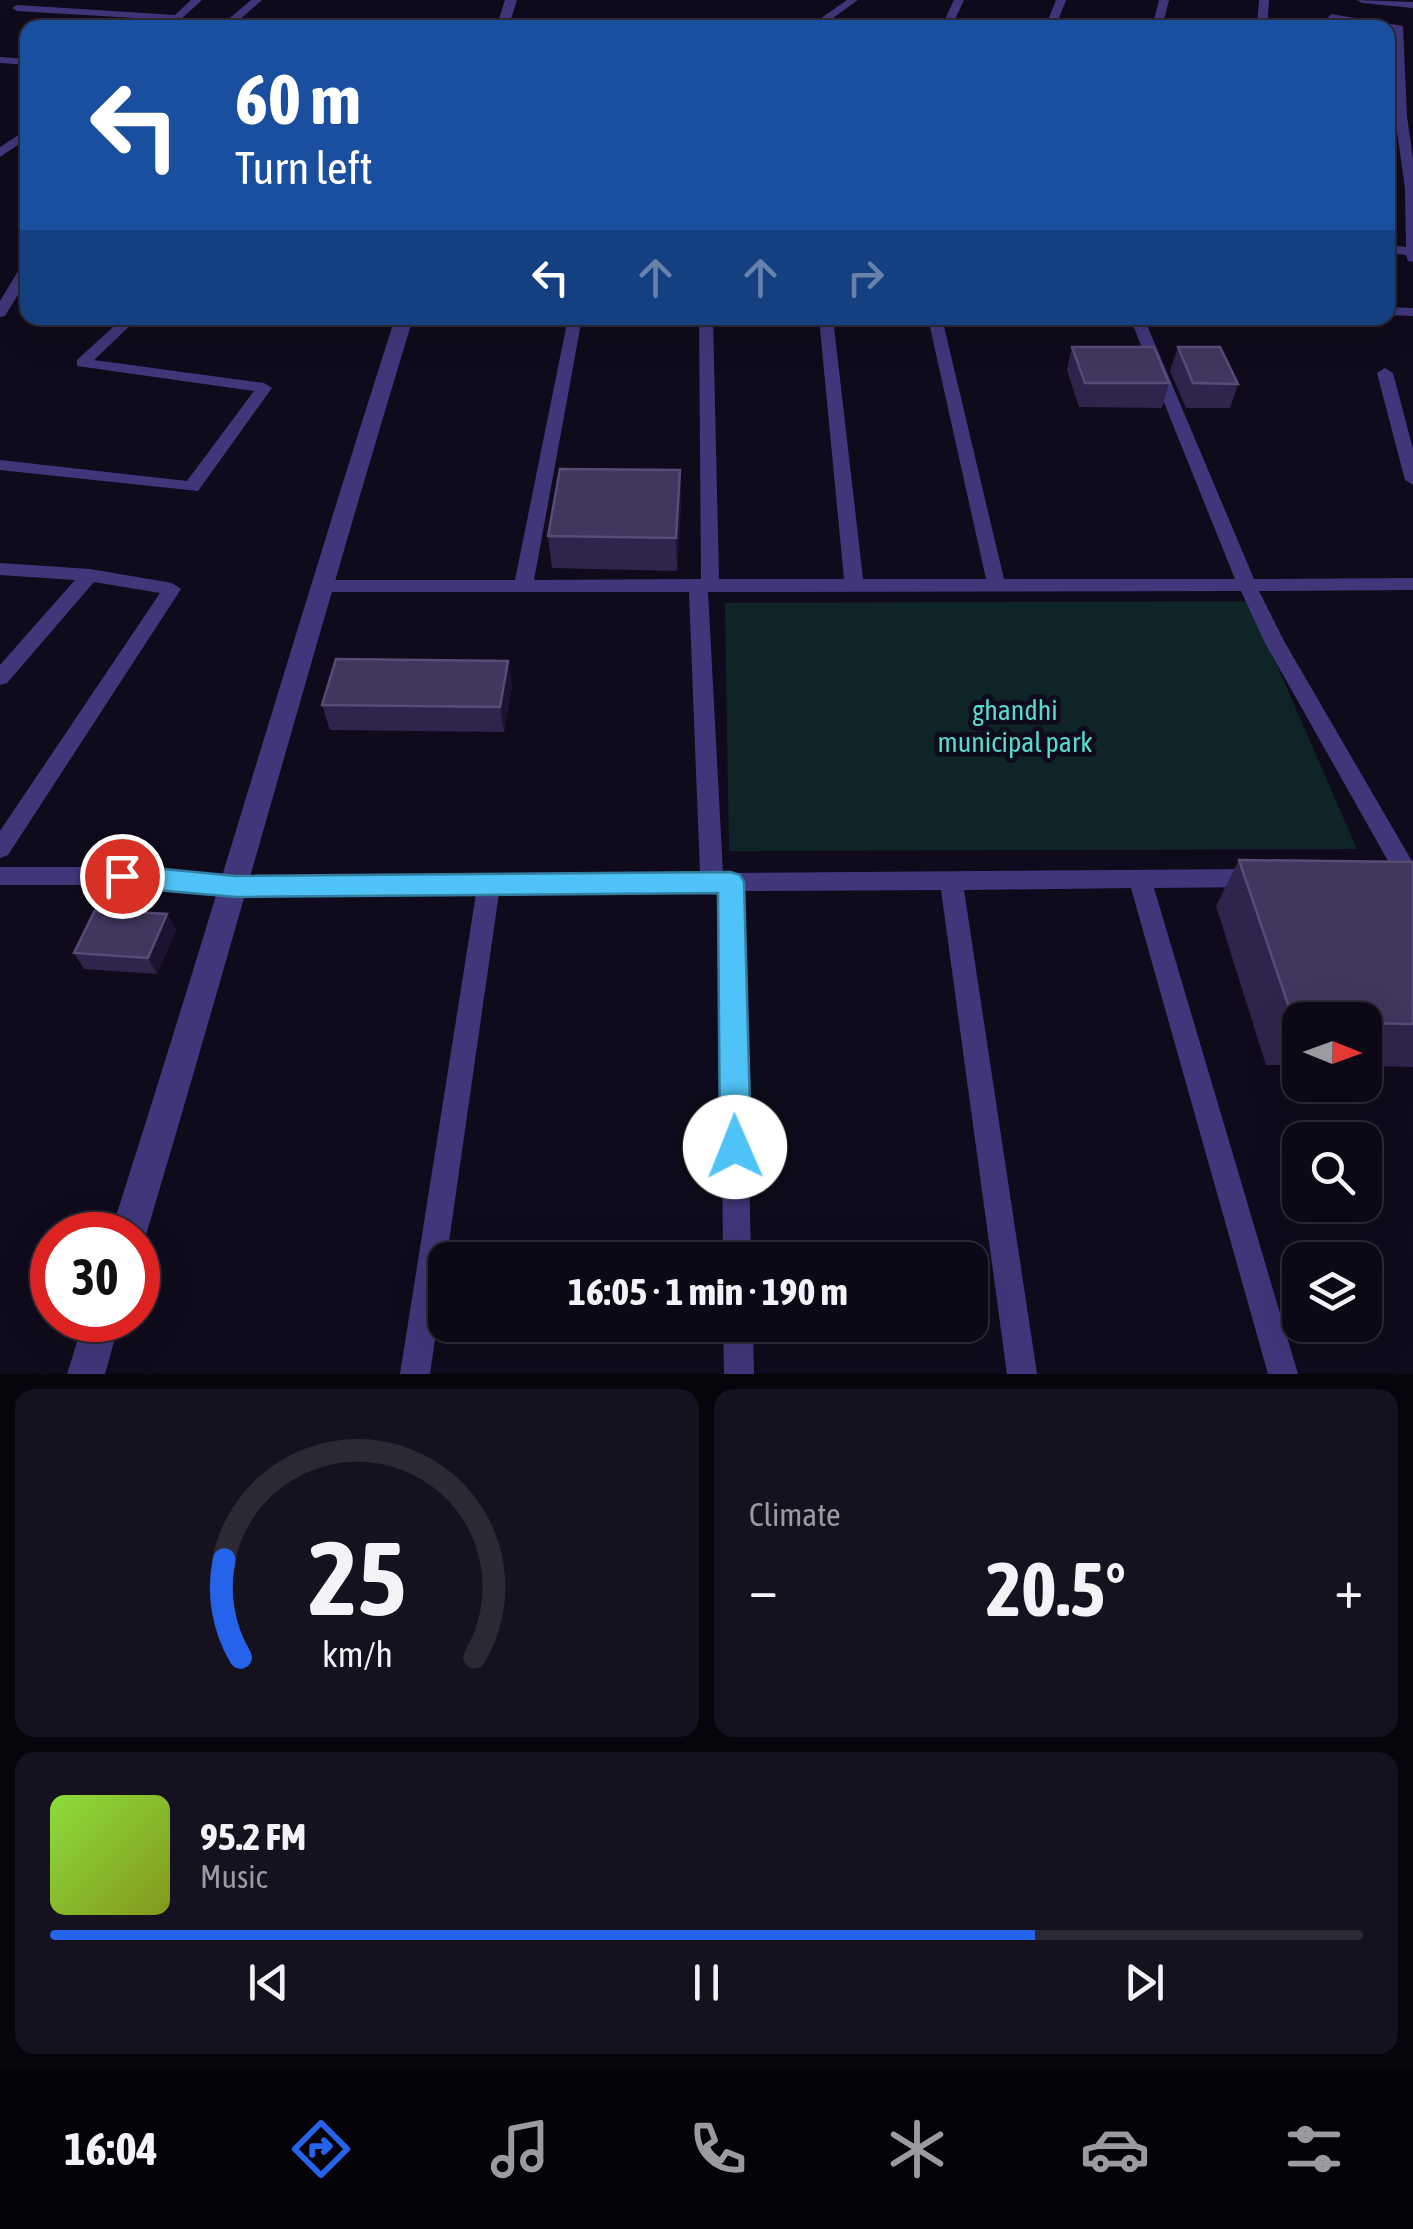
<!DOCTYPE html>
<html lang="en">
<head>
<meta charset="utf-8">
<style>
	body { margin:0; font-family:"Asap Condensed",sans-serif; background:#15111e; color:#f1f3f6; height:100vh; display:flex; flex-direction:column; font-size:38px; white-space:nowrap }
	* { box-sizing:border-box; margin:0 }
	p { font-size:32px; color:#9a9aa0 }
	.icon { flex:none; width:55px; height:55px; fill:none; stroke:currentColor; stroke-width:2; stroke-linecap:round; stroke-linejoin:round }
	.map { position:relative; height:1374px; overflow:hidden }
	.sheet { display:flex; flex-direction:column; gap:15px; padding:15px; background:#07040c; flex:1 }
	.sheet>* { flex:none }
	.guide { position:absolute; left:20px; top:20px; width:1375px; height:305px; border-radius:20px; box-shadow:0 10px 40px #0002,0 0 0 2px #2c2934; background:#1a4fa0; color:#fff; overflow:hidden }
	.needle { width:65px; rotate:91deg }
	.controls { position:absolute; left:1282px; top:1002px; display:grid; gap:20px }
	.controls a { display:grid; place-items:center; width:100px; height:100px; border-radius:20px; background:#0c0815; box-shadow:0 10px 40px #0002,0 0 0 2px #2c2934; font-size:50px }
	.speed { position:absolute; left:30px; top:1212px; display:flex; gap:20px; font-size:50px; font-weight:700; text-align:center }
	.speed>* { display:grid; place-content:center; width:130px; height:130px; border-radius:50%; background:#0c0815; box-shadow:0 10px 40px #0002,0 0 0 2px #2c2934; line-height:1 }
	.speed .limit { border:15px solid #d22; background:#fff; color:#111 }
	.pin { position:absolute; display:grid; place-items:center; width:85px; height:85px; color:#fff; margin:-42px; border:5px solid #fff; border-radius:50%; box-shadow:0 2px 10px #0007 }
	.me { position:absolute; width:110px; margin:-55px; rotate:359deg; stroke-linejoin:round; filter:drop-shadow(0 0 8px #0008) }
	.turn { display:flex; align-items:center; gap:35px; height:210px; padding:0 50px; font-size:45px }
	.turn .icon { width:130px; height:130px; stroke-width:2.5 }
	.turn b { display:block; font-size:70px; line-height:85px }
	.lanes { display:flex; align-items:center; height:95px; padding:0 50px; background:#0003; justify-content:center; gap:50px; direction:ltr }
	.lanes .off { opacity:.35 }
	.big { font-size:75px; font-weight:700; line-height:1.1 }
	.sheet .tile { flex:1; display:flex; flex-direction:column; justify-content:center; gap:15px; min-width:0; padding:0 35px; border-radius:20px; background:#15111e }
	.sheet .dial { align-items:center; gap:0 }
	.dial svg { height:260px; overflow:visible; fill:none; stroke:#2c2934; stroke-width:7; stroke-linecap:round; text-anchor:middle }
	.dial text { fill:#f1f3f6; stroke:none }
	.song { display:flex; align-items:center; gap:30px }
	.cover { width:120px; height:120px; border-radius:15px; background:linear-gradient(135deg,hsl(90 70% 55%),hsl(70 70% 35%)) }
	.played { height:10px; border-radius:5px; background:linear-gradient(90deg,#2563eb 75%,#2c2934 75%) }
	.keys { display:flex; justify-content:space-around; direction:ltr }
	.heat { display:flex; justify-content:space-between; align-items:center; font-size:55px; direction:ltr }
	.sheet .tiles { flex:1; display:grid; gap:15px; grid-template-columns:1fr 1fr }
	.tile:last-child { grid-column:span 2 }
	.trip { position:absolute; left:428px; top:1242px; width:560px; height:100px; border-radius:20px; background:#0c0815; box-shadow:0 10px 40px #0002,0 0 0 2px #2c2934; font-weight:700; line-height:100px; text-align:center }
	.tabs { display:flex; height:160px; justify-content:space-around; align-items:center; background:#050308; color:#9a9aa0 }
	.tabs .icon { width:70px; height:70px }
	.tabs .active { color:#2563eb }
	.tabs b { font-size:45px; color:#f1f3f6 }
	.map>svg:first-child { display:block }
	.green { fill:#0f2426 }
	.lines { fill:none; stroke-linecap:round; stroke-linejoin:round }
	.minor { fill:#40377b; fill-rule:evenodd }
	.tertiary { fill:#40377b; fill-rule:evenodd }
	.wall { fill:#2f244b }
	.shaded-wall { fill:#1b1330 }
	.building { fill:#41365e; stroke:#584c77; stroke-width:2.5 }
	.route { fill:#4fc3f7; stroke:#337fa1; stroke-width:2.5 }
	.labels { text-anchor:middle; stroke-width:10; stroke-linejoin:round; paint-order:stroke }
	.park-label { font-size:28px; fill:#56dcc8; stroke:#100b1c }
</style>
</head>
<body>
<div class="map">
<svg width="1413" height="1374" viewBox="0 0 1413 1374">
	<rect width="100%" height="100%" fill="#100b1c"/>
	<polygon class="green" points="1249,601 1357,849 729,851 725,603"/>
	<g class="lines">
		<g class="minor">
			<polygon points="191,0 202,0 171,28 164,25 168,20 17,11 12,8 17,5 175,15"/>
			<polygon points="251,0 262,0 230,28 218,28"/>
			<polygon points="847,0 858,0 819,28 807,28"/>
			<polygon points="954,0 964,0 951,28 941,28"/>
			<polygon points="1056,0 1066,0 1055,28 1045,28"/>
			<polygon points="1159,0 1169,0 1162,28 1152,28"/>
			<polygon points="1259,0 1269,0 1267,28 1257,28"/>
			<polygon points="1357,0 1413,2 1413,8 1362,3"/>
			<polygon points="1331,14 1403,26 1407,116 1413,159 1413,262 1408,261 1406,255 1388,253 1388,245 1406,247 1405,189 1395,116 1393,28 1327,19"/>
			<polygon points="0,57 28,59 28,65 0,63"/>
			<polygon points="28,129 28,138 0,157 0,147"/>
			<polygon points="28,262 28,278 5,316 0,317 0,301 23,263"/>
			<polygon points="1388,307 1413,308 1413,316 1388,315"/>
			<polygon points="123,318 138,318 94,360 264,383 272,388 198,491 0,470 0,460 187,481 254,391 77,366 77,360"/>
			<polygon points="568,318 582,318 534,580 701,579 699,318 713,318 719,579 844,579 819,318 833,318 863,579 986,579 928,318 942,318 1004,579 1235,579 1130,318 1144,318 1254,579 1413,578 1413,590 1259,591 1284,641 1413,863 1413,893 1405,891 1264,641 1241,591 708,592 723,873 1257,869 1265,871 1268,878 1265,885 1257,887 1154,888 1298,1374 1268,1374 1131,888 964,890 1037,1374 1007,1374 941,890 743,891 751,1260 723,1260 720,892 499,893 430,1374 400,1374 476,894 236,895 122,885 0,885 0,867 122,867 236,877 700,873 689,592 320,592 311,586 320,580 515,580"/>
			<polygon points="1385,368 1393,373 1413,449 1413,485 1405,480 1377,373"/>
			<polygon points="0,563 90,569 172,583 181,589 8,855 0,858 0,831 160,593 94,582 7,683 0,685 0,665 75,580 0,575"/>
			<polygon points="723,1325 753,1325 754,1374 724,1374"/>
		</g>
		<g class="tertiary">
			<polygon points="505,0 517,0 508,28 496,28"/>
			<path d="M 395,318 L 413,318 C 320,623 237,930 146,1235 L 138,1249 L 138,1235 L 110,1235 C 208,930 297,623 395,318 Z"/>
			<polygon points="84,1320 120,1320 105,1374 67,1374"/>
		</g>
	</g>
	<g class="wall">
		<polygon points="1072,347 1169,383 1162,408 1079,407 1067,370"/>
		<polygon points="1178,347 1238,384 1230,408 1186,408 1170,371"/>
		<polygon points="680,470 681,503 677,571 552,568 548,536"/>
		<polygon points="508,661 512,686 504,732 330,730 322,705"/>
		<polygon points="1239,860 1413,862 1413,1067 1365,1066 1365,1020 1300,1020 1300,1065 1266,1065 1216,906"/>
		<polygon points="167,914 176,930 157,974 84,969 74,953"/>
	</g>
	<g class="shaded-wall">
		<polygon points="680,470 681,503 677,571 676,538"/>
		<polygon points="508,661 512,686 504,732 500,707"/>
		<polygon points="167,914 176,930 157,974 148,958"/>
	</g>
	<g class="building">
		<polygon points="1072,347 1154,347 1169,383 1085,383"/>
		<polygon points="1178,347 1220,347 1238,384 1193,383"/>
		<polygon points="560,469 680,470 676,538 548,536"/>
		<polygon points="336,659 508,661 500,707 322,705"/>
		<polygon points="1239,860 1413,862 1413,1024 1365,1023 1365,1020 1300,1020 1300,1022 1294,1022"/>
		<polygon points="95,910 167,914 148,958 74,953"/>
	</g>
	<polygon class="route" points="122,865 236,876 731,872 740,875 744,882 751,1147 746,1157 735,1162 724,1157 720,1147 718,893 236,897 122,887 113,884 109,876 113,868"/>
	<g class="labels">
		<g class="park-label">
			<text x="1015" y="720">ghandhi<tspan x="1015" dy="32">municipal park</tspan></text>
		</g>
	</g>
</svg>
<div class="controls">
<a><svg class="needle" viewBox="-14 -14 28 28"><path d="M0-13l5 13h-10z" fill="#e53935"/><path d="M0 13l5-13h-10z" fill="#9a9aa0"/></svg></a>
<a><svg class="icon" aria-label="search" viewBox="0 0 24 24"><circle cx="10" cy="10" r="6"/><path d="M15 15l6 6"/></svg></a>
<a><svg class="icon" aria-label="layers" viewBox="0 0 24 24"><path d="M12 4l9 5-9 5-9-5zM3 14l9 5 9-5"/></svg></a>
</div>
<div class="speed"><div class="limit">30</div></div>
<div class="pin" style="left:122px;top:876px;background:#d93025"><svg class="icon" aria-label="arrive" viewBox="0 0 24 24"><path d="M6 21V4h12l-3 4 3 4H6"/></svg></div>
<svg class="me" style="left:735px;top:1147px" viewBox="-20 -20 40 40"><circle r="19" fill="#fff"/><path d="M0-13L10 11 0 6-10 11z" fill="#4fc3f7"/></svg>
<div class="trip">16:05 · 1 min · 190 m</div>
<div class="guide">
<div class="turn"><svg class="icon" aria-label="left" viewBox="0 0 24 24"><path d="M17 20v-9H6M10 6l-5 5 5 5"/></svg><div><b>60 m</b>Turn left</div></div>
<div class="lanes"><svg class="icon" aria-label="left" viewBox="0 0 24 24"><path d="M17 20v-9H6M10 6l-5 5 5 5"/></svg><svg class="icon off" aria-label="ahead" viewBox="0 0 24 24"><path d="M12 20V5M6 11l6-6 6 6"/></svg><svg class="icon off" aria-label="ahead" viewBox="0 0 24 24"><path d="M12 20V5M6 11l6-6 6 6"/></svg><svg class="icon off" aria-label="right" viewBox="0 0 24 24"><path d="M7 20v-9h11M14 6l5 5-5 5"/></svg></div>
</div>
</div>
<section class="sheet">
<div class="tiles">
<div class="tile dial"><svg viewBox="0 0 100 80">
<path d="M14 69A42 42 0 1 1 86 69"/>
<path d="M14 69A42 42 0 0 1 9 39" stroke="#2563eb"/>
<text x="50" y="56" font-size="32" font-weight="700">25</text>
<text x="50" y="72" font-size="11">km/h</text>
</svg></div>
<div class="tile"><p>Climate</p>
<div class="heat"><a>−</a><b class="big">20.5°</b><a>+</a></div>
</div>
<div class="tile">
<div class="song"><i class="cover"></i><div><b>95.2 FM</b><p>Music</p></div></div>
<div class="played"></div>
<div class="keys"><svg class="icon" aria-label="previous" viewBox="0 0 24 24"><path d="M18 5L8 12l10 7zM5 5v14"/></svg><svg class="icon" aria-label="pause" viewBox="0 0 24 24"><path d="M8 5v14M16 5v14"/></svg><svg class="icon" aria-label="next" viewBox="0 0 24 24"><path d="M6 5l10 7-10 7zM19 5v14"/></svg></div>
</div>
</div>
</section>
<nav class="tabs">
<b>16:04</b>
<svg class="icon active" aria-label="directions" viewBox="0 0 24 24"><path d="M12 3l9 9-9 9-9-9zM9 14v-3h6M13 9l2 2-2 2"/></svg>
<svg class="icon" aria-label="music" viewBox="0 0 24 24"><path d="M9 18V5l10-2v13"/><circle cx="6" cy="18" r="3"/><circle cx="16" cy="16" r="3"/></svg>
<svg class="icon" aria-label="phone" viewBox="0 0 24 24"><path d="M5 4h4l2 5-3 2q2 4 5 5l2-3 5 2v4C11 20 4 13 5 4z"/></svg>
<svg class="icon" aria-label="climate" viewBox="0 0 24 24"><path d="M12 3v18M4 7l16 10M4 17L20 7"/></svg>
<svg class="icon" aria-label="car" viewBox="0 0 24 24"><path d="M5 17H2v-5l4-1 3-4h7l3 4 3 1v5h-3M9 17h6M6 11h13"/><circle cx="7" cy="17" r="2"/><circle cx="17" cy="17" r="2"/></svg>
<svg class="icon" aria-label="filters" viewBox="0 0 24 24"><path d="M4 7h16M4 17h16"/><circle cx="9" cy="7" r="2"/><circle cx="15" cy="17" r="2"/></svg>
</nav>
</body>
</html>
